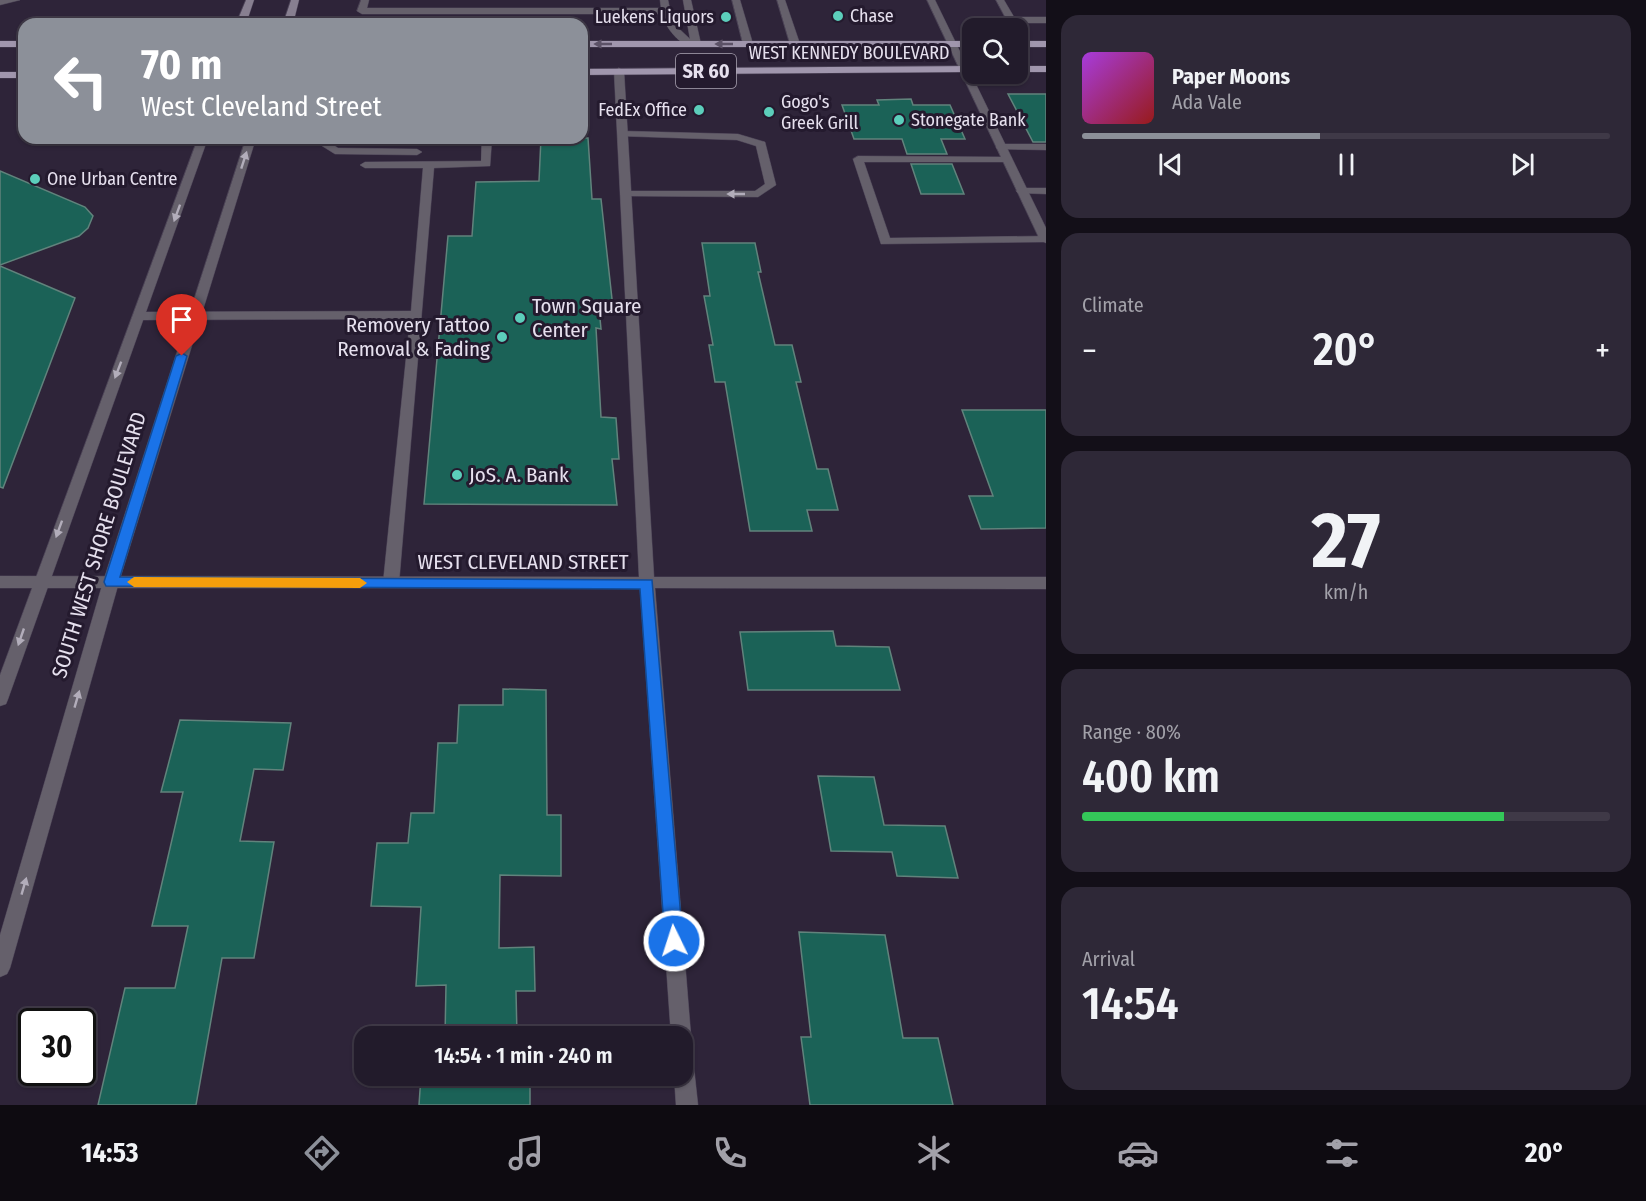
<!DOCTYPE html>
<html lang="en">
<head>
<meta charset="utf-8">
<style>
	body { margin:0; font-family:"Fira Sans Condensed",sans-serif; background:#2e2837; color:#f1f3f6; height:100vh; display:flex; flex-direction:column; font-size:22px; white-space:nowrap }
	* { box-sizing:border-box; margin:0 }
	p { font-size:20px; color:#a2a1a9 }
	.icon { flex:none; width:33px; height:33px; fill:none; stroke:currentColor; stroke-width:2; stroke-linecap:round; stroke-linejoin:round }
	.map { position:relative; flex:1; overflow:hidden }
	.drawer { display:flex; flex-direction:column; gap:15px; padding:15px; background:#130f18; width:600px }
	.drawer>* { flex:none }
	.top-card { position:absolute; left:18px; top:18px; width:570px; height:126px; border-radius:18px; box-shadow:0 2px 4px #0004,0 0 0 2px #3f3947; background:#8c9099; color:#fff; overflow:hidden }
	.controls { position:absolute; left:962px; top:18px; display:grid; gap:12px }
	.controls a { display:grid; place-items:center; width:66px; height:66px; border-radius:12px; background:#221b2b; box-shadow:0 2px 4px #0004,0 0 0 2px #3f3947; font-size:30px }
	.speed { position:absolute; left:18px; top:1008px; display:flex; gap:12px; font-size:30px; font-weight:700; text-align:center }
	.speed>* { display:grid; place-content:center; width:78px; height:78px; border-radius:50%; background:#221b2b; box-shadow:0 2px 4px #0004,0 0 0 2px #3f3947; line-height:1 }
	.speed .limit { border:3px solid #111; border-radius:9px; background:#fff; color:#111 }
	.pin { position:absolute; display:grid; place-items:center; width:51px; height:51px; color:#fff; margin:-62px -26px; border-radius:50% 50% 50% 0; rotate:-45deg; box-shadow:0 0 6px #0007 }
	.pin .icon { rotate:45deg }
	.me { position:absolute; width:66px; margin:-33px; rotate:356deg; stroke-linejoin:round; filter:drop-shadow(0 0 4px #0008) }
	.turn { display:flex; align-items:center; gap:21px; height:126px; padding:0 24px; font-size:27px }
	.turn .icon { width:78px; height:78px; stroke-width:2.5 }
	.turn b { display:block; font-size:42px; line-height:51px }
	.big { font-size:45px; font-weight:600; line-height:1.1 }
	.drawer .tile { flex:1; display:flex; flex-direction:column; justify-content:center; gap:9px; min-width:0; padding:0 21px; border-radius:18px; background:#2e2837 }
	.drawer .dial { align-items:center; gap:0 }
	.dial b { font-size:78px; line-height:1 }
	.song { display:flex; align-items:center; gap:18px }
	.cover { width:72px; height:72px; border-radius:9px; background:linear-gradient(135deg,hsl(280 70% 55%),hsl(0 70% 35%)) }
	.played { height:6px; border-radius:3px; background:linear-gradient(90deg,#8c9099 45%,#3f3947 45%) }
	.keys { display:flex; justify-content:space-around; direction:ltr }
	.heat { display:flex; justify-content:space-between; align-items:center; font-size:33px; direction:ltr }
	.charge { height:9px; border-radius:4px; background:linear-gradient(90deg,#34c759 80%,#3f3947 0) }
	.trip { position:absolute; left:354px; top:1026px; width:339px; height:60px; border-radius:18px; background:#221b2b; box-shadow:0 2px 4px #0004,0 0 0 2px #3f3947; font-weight:600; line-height:60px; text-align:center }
	.tabs { display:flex; height:96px; justify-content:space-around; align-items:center; background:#0e0b11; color:#a2a1a9 }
	.tabs .icon { width:42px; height:42px }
	.tabs .on { color:#8c9099 }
	.tabs b { font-size:27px; color:#f1f3f6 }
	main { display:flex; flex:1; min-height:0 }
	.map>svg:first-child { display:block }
	.building { fill:#1b6257; stroke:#61837c; stroke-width:1.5 }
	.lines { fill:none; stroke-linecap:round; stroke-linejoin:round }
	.service-casing { stroke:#4b4256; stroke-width:1 }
	.minor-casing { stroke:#4b4256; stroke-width:1 }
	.tertiary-casing { stroke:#4b4256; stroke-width:1 }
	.secondary-casing { stroke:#4b4256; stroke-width:1 }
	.primary-casing { stroke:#4b4256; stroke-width:1 }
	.service { fill:#65606b; fill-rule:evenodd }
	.minor { fill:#65606b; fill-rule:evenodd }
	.tertiary { fill:#65606b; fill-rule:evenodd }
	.secondary { fill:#877f90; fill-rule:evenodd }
	.primary { fill:#a096ad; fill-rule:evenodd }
	.oneway { fill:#5c5267 }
	.oneway2 { fill:#b2adba }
	.route { fill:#1a73e8; stroke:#114b97; stroke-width:1.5 }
	.slow { fill:#f59e0b }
	.poi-dot { fill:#5ccebb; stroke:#241a2e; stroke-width:2 }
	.labels { text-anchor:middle; stroke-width:6; stroke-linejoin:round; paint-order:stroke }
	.far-poi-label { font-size:18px; fill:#e6e0ee; stroke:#241a2e; text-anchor:start }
	.far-street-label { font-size:18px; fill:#e6e0ee; stroke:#241a2e }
	.shield { fill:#241a2e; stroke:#aca5b4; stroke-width:1.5 }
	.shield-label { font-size:20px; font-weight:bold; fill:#e6e0ee }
	.poi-label { font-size:21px; fill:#e6e0ee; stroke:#241a2e; text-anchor:start }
	.street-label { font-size:21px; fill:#e6e0ee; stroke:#241a2e }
</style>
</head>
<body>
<main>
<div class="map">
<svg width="1046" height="1105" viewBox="0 0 1046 1105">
	<rect width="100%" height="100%" fill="#2e2439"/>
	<g class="building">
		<polygon points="1008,94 1046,94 1046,142 1033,142"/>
		<polygon points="911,99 913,105 950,105 965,139 941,139 947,154 907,154 902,139 854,139 842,105 879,105 877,100"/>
		<polygon points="541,138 588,138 592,199 601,199 613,308 599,308 601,329 596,328 601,417 616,418 619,459 612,459 617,505 424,504 448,236 472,236 476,182 539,181"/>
		<polygon points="911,164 952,164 964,194 921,194"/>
		<polygon points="0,171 85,207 93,216 88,228 79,236 0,265"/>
		<polygon points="702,243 755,243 761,272 758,272 775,345 792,345 801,382 796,382 817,469 828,469 838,510 807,510 812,531 750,531 725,382 715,382 709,345 713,345 704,296 710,296"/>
		<polygon points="0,266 75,298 3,488 0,487"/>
		<polygon points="962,410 1046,410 1046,528 981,529 969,496 993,496"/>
		<polygon points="833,631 836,646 889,647 900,690 748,690 740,632"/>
		<polygon points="503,689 546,690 547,815 561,815 561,876 500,875 499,948 534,947 535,991 516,991 517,1036 445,1036 446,985 416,986 421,907 371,906 377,843 408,843 411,813 434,813 438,743 457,743 459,705 503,705"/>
		<polygon points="180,720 291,723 283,770 254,769 240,841 274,842 254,958 222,958 196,1105 98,1105 125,988 175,988 188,926 152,926 183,792 161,792"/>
		<polygon points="818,776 874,777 884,825 945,826 958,878 897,876 892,852 831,851"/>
		<polygon points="799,932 885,935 903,1038 938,1038 953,1105 810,1105 801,1037 811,1037"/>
		<polygon points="421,1076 530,1076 530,1105 419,1105"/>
	</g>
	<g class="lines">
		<defs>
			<g id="service">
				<polygon points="0,0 20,0 0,5"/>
				<path d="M 361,0 L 369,0 L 367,8 L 661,8 L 660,0 L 668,0 L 673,23 L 690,39 L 683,0 L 691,0 L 701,44 C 685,54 665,28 662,14 L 362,14 L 357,11 Z"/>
				<polygon points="732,0 740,0 753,44 751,46 743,44"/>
				<polygon points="777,0 785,0 800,44 798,46 790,44"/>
				<polygon points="996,0 1004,0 1014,17 1046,17 1046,23 1017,23 1018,30 1011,28"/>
				<polygon points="623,131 738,134 765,142 776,185 758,197 622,196 620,194 626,191 755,191 765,184 756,146 737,140 619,136 618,134"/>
				<polygon points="249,138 323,138 338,148 417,149 422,152 417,155 335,154 319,144 246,143 245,141"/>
				<polygon points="482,138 492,138 490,166 434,168 399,583 396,587 386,587 383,583 410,319 140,320 134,316 140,312 411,311 423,168 365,168 360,165 365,162 481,161"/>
				<polygon points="1001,144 1046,144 1046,150 997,149 996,147"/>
				<polygon points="858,156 1011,157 1012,159 1007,162 864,162 890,238 1046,236 1046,242 881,244 853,159"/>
				<polygon points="1022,188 1046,188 1046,194 1018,193 1016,191"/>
			</g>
			<g id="minor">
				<polygon points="927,0 935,0 1046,228 1046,243 1040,240"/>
				<polygon points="619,68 624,71 654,577 1046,577 1046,589 655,588 691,1036 688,1043 692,1050 698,1105 676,1105 674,1076 682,1076 682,1036 671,1036 640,588 0,588 0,576 639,577 614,71"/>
			</g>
			<g id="tertiary">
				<polygon points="198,138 208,138 8,699 6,704 0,706 0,675"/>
				<polygon points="246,138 256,138 119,582 10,968 7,974 0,977 0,935 103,582"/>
			</g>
			<g id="secondary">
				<polygon points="246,0 254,0 246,24 236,24"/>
				<polygon points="291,0 299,0 293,24 283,24"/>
			</g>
			<g id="primary">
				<rect x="0" y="41" width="24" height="6"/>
				<rect x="582" y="41" width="390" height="6"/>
				<rect x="1017" y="41" width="29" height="6"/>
				<polygon points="972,66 972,72 582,75 582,69"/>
				<rect x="1017" y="66" width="29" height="6"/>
				<rect x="0" y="72" width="24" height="6"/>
			</g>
		</defs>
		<use href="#service" class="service-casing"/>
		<use href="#minor" class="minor-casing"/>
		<use href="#tertiary" class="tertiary-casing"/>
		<use href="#secondary" class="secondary-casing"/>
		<use href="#primary" class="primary-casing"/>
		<use href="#service" class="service"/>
		<use href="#minor" class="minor"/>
		<use href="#tertiary" class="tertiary"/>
		<use href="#secondary" class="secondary"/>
		<use href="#primary" class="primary"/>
	</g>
	<defs><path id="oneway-solid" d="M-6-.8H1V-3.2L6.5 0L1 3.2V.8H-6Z" transform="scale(1.5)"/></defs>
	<g class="oneway">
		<use href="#oneway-solid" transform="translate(603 44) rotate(180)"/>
		<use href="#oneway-solid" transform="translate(724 44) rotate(-180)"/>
	</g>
	<g class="oneway2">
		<use href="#oneway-solid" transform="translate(244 160) rotate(-72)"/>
		<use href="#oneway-solid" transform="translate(736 194) rotate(180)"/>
		<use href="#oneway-solid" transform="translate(177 213) rotate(110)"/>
		<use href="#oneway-solid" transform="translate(118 370) rotate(111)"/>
		<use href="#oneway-solid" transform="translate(59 529) rotate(110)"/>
		<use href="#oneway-solid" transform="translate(21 637) rotate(109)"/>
		<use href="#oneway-solid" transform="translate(77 699) rotate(-74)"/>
		<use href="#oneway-solid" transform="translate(24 886) rotate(-74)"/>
	</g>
	<polygon class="route" points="182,353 187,356 120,577 652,580 683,941 680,947 674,949 668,947 665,941 640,589 106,586 104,582 176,356"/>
	<polygon class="slow" points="134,577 360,578 367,583 360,588 134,587 127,582"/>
	<g class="poi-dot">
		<circle cx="838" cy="16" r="6"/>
		<circle cx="726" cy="17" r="6"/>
		<circle cx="699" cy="110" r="6"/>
		<circle cx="769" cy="112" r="6"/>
		<circle cx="899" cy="120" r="6"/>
		<circle cx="35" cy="179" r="6"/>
		<circle cx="520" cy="318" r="6"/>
		<circle cx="502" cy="337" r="6"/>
		<circle cx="457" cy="475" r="6"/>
	</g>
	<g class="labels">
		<g class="far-poi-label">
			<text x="850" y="22">Chase</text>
			<text x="714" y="23" text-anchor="end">Luekens Liquors</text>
			<text x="781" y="108">Gogo's<tspan x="781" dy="21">Greek Grill</tspan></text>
			<text x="687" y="116" text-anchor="end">FedEx Office</text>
			<text x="911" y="126">Stonegate Bank</text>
			<text x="47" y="185">One Urban Centre</text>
		</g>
		<g class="far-street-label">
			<text x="849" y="59">WEST KENNEDY BOULEVARD</text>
		</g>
		<rect class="shield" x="676" y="54" width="60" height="34" rx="4.5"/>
		<g class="shield-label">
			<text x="706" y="78">SR 60</text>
		</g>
		<g class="poi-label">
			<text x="532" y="313">Town Square<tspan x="532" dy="24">Center</tspan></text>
			<text x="490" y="332" text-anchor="end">Removery Tattoo<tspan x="490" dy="24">Removal &amp; Fading</tspan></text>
			<text x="469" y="482">JoS. A. Bank</text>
		</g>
		<g class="street-label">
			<text transform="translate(99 545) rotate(-73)" y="7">SOUTH WEST SHORE BOULEVARD</text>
			<text x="523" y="569">WEST CLEVELAND STREET</text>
		</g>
	</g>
</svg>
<div class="controls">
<a><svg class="icon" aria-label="search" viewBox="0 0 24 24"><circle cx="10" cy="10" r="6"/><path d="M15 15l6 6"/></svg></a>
</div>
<div class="speed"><div class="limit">30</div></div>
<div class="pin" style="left:182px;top:356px;background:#d93025"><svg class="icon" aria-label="arrive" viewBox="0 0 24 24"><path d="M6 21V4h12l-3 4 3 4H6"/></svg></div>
<svg class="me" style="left:674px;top:941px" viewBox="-20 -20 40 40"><circle r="17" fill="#1a73e8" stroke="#fff" stroke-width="3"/><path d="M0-11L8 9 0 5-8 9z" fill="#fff"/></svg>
<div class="trip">14:54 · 1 min · 240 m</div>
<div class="top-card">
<div class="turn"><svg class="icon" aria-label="left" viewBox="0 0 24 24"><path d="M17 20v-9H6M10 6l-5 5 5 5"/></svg><div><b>70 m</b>West Cleveland Street</div></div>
</div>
</div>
<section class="drawer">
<div class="tile">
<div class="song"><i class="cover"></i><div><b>Paper Moons</b><p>Ada Vale</p></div></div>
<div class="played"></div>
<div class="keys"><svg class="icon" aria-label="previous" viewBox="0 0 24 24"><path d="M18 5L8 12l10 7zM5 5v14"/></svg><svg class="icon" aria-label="pause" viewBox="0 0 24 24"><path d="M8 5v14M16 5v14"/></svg><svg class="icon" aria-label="next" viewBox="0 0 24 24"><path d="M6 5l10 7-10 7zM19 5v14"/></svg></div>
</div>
<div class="tile"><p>Climate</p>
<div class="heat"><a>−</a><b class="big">20°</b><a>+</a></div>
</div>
<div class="tile dial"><b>27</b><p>km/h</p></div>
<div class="tile"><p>Range · 80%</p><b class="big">400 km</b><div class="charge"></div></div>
<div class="tile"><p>Arrival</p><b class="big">14:54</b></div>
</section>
</main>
<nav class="tabs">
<b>14:53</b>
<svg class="icon on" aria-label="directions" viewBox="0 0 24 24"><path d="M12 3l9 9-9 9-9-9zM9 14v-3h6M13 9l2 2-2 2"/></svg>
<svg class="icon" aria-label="music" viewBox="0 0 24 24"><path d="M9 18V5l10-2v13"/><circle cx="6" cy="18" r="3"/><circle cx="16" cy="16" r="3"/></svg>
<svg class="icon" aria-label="phone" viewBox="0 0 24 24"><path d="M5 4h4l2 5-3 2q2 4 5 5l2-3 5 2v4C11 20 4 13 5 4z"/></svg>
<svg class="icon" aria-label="climate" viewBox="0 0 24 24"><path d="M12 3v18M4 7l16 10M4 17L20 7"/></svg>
<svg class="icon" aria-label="car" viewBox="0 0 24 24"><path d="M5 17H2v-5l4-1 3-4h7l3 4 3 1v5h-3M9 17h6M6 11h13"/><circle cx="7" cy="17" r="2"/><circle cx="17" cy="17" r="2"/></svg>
<svg class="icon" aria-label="filters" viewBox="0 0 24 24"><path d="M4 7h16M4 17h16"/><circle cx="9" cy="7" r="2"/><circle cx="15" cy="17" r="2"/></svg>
<b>20°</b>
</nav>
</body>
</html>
